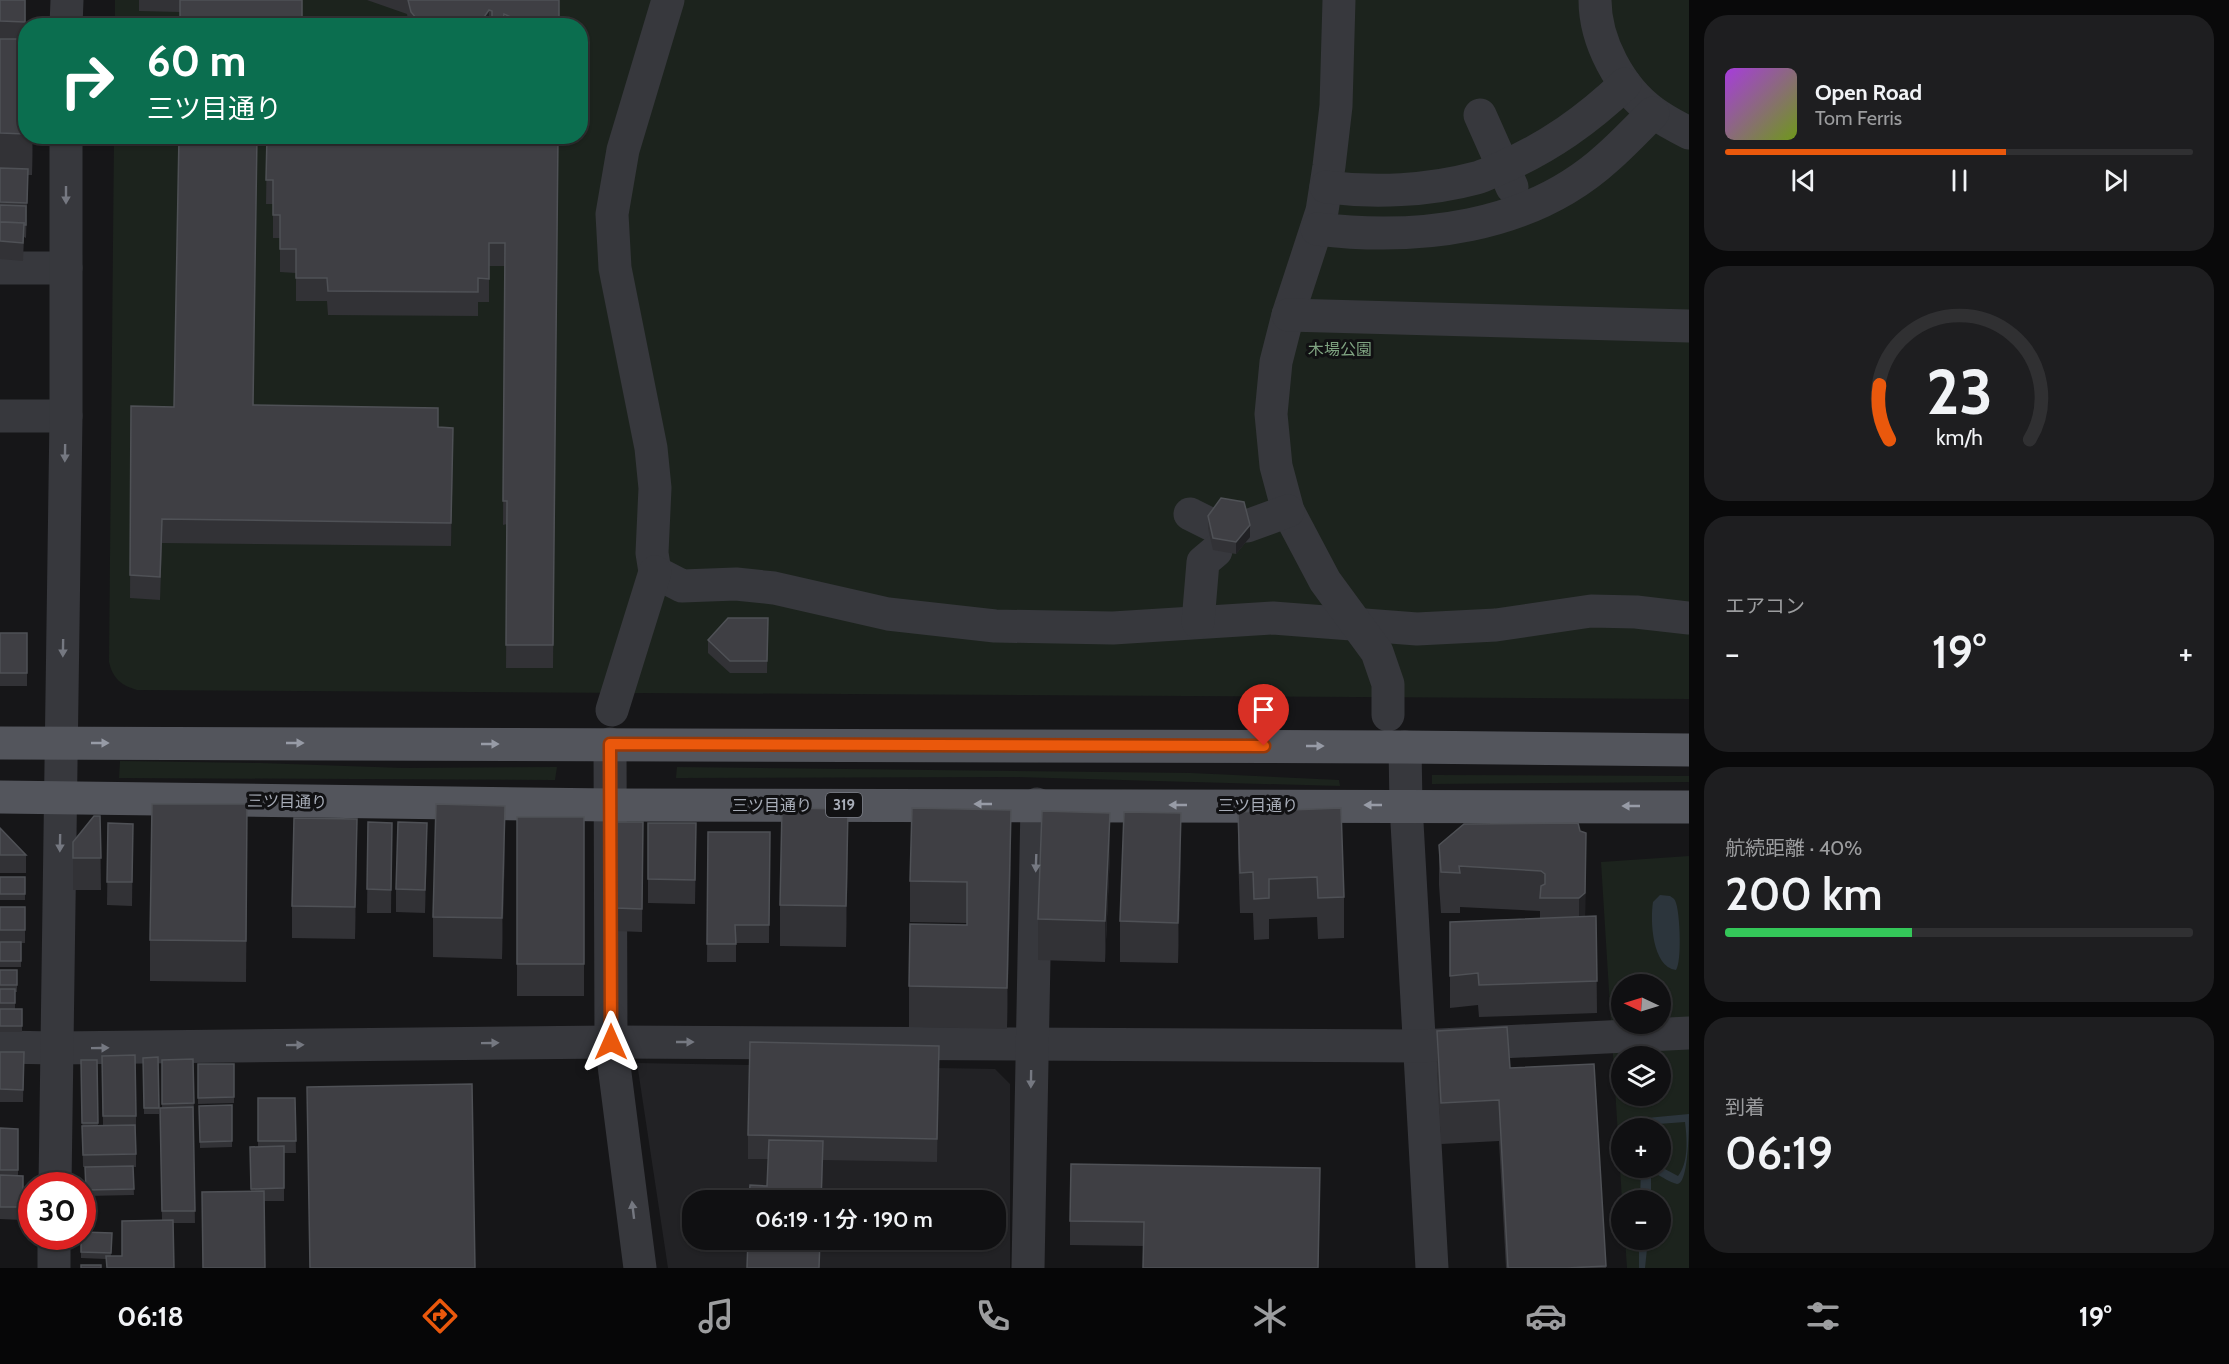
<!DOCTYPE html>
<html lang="ja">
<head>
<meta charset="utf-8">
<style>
	body { margin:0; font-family:Cabin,"Noto Sans JP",sans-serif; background:#1e1e20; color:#f1f3f6; height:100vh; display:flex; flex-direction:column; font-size:22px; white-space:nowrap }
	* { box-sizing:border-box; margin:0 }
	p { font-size:20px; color:#9c9d9f }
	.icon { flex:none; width:33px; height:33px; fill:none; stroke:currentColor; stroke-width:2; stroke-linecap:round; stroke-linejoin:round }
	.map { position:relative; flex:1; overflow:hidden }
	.side { display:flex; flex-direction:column; gap:15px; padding:15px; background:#09090a; width:540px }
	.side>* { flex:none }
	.guide { position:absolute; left:18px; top:18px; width:570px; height:126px; border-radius:24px; box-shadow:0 2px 4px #0004,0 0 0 2px #303032; background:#0b6e4f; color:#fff; overflow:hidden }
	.needle { width:39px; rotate:274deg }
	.fabs { position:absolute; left:1611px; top:974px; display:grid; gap:12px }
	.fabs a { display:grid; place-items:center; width:60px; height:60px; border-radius:50%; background:#101012; box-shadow:0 2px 4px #0004,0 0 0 2px #303032; font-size:30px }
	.speed { position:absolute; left:18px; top:1172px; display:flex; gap:12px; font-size:30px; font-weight:700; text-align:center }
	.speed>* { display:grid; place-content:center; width:78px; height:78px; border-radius:50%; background:#101012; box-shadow:0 2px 4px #0004,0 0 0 2px #303032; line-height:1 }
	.speed .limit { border:9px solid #d22; background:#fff; color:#111 }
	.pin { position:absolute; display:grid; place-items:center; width:51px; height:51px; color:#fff; margin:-62px -26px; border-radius:50% 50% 50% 0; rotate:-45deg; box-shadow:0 0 6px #0007 }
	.pin .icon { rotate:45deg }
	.me { position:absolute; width:66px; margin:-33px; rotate:0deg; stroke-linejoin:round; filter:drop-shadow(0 0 4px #0008) }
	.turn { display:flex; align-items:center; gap:21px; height:126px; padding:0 30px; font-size:27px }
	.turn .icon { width:78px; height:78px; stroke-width:2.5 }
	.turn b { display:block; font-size:42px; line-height:51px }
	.big { font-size:45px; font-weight:600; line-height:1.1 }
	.side .tile { flex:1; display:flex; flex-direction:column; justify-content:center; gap:9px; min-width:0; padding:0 21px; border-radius:24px; background:#1e1e20 }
	.side .dial { align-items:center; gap:0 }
	.dial svg { height:156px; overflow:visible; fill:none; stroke:#303032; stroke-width:7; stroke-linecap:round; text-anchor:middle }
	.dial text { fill:#f1f3f6; stroke:none }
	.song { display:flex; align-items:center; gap:18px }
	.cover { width:72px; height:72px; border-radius:9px; background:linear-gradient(135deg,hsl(280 70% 55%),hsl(80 70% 35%)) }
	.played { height:6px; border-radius:3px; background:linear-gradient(90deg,#ea580c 60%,#303032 60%) }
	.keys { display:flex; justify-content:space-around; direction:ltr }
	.heat { display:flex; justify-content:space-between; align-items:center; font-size:33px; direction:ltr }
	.charge { height:9px; border-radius:4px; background:linear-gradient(90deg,#34c759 40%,#303032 0) }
	.trip { position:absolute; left:682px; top:1190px; width:324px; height:60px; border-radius:24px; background:#101012; box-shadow:0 2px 4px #0004,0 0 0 2px #303032; font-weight:600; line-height:60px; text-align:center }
	.dock { display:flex; height:96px; justify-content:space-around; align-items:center; background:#060607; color:#9c9d9f }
	.dock .icon { width:42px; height:42px }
	.dock .selected { color:#ea580c }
	.dock b { font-size:27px; color:#f1f3f6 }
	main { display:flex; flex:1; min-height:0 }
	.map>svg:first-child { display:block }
	.built { fill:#222225; fill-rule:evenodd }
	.green { fill:#1c231d; fill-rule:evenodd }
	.water { fill:#2c353c }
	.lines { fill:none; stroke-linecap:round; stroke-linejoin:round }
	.minor { stroke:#37383d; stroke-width:33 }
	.major { stroke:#53555c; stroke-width:33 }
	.wall { fill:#323236 }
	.shaded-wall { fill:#212124 }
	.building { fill:#3f3f44; stroke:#4f5156; stroke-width:1.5 }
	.oneway { fill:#757881 }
	.oneway2 { fill:#979ba6 }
	.route-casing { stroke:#983908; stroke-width:15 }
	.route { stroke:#ea580c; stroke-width:10 }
	.labels { text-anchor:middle; stroke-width:6; stroke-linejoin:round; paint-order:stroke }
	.shield { fill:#111113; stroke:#7b7e86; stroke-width:1.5 }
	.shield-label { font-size:15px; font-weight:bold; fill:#a8adb8 }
	.park-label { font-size:16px; fill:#7fa381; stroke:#111113 }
	.street-label { font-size:16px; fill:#a8adb8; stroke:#111113 }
</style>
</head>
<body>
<main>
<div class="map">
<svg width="1689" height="1268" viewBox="0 0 1689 1268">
	<rect width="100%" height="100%" fill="#161618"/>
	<path class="built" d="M 637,1063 L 995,1069 L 1010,1084 L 1010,1268 L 668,1268 ZM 693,1200 L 996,1200 L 996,1239 L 693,1239 Z"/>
	<g class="green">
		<path d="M 115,0 L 1689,0 L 1689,699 L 137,690 C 121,685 113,679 109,662 L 114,137 L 580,136 L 580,26 L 115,25 Z"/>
		<polygon points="120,761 261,763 403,768 557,767 555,780 119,778"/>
		<polygon points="677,767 1191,773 1339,780 1340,786 1012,777 676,778"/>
		<polygon points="1432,775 1689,776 1689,782 1432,784"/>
		<path d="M 1689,856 L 1689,1268 L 1627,1268 L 1625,1239 L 1660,1239 L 1660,1200 L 1622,1200 L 1601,862 ZM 1622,984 L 1660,984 L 1660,1023 L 1622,1023 ZM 1622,1056 L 1660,1056 L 1660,1095 L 1622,1095 ZM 1622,1128 L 1660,1128 L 1660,1167 L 1622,1167 Z"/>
	</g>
	<g class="water">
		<path d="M 1660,895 L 1670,896 C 1673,898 1675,899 1676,903 C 1680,914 1682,962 1676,970 C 1652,967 1650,920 1653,902 Z"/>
		<path d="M 1689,1114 C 1689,1126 1689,1185 1677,1184 C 1671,1183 1661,1176 1656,1174 L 1651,1177 L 1651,1200 L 1640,1200 L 1641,1167 L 1661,1167 L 1678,1176 C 1689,1163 1687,1138 1685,1122 L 1658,1124 L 1658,1128 L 1634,1128 L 1633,1122 L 1636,1119 Z"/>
		<polygon points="1639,1239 1648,1239 1645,1268 1639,1268"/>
	</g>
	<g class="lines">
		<g class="minor">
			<polyline points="668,0 623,150 612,214 615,268 651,448 655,488 652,553 655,572 682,586 736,584 774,588 888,614 995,626 1113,628 1273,618 1417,629 1496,625 1591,611 1636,612 1689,618"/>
			<polyline points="1339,0 1336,106 1329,166 1322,211 1288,315 1276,362 1271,414 1276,466 1288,511 1325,581 1377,652 1388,684 1388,715"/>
			<path d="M 1595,0 C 1595,41 1620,88 1653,112 C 1664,120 1677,127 1689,133"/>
			<polyline points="66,26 67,0"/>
			<polyline points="1480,115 1512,187"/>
			<path d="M 1326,187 C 1374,193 1428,191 1476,178 C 1484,176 1493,171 1501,168 C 1549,147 1587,120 1625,84"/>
			<path d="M 1317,229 C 1417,241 1529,229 1607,158 C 1623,144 1638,128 1653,113"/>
			<polyline points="0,268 66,268"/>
			<polyline points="1288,315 1689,326"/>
			<polyline points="0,416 66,416"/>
			<polyline points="1190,514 1210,524"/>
			<polyline points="1247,526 1288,511"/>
			<polyline points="1198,622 1203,562 1216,551"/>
			<polyline points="612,710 655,572"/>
			<polyline points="610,744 611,1042 640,1268"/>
			<polyline points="1405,747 1406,805 1432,1268"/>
			<polyline points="0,1047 57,1048 611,1042 1419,1046 1689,1033"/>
			<polyline points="55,1185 66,416 66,136"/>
			<polyline points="54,1268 54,1236"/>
			<polyline points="1028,1268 1037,804"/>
		</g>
		<g class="major">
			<polyline points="0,743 1405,747 1689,750"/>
			<polyline points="0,797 611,805 1689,807"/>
		</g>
	</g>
	<g class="wall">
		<polygon points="0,0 26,0 26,136 33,136 32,175 28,175 26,238 24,237 23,261 0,259"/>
		<polygon points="139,0 303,0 180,12 139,11"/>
		<polygon points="367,0 559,0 559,26 409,26 407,14"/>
		<polygon points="267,136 558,136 553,668 506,668 507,524 503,525 505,266 489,266 489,302 478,302 478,316 328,315 327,301 296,301 296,273 280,272 280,238 273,238 273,204 266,204"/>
		<polygon points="179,174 254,405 438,427 453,451 451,546 162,543 160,600 130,598 131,406 174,407"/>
		<polygon points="1208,516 1250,537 1236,554 1213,550 1208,528"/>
		<polygon points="768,618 767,673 730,673 708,653 708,640"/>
		<rect x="0" y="633" width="27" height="53"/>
		<polygon points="1238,812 1344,897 1344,938 1318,939 1317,917 1269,919 1269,939 1254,940 1253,913 1240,913 1238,853"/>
		<polygon points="100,816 101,890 73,890 73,842"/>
		<rect x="517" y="817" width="67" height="179"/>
		<polygon points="368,822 392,823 391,913 367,913"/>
		<polygon points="617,822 643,822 642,932 616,931"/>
		<polygon points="108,823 133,824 132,906 107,905"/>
		<polygon points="648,823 696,846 695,904 648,903"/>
		<polygon points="0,828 26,855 26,873 0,873"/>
		<polygon points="1580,831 1586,833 1585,916 1596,916 1597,1013 1479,1017 1478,1005 1450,1008 1450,922 1540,918 1540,911 1460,907 1460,913 1441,913 1439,885 1439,845"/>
		<polygon points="708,832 770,832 769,943 736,943 736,962 707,962"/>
		<polygon points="247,845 246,982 150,981 150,940"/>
		<polygon points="427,846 425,913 396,912 396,889"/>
		<polygon points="505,847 502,959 433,957 433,917"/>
		<polygon points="848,850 846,947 780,946 780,905"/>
		<polygon points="357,851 355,939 292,938 292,906"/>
		<polygon points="1011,851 1007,1029 909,1027 909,986 967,925 967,923 910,922 910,881"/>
		<polygon points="1110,854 1105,962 1038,960 1038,919"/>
		<polygon points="1181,854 1178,963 1120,962 1120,921"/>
		<rect x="0" y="877" width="25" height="23"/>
		<polygon points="0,907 25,907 25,943 21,943 21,967 0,967"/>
		<polygon points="0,970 17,970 17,992 15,992 15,1009 0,1009"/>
		<rect x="0" y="1009" width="22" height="23"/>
		<polygon points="1437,1031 1510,1068 1594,1064 1606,1268 1506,1268 1499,1141 1441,1144 1437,1072"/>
		<polygon points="939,1046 937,1162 823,1160 822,1200 749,1200 767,1186 768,1159 748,1159 748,1135"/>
		<polygon points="0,1052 24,1052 23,1102 0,1102"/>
		<polygon points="102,1056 136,1116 136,1167 133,1167 134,1195 86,1196 85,1167 83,1167 81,1060 97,1060 98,1126 103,1126"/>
		<polygon points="158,1057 159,1114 144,1114 143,1058"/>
		<polygon points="162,1060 194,1103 193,1115 195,1223 173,1223 174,1268 106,1259 81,1258 81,1236 112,1233 111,1256 122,1256 162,1220 160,1120 162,1108"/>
		<polygon points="198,1064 234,1064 234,1103 198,1104"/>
		<polygon points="258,1098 295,1098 296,1153 284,1153 284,1201 264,1201 251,1192 250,1147 258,1147"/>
		<polygon points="232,1105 232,1147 200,1148 199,1106"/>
		<polygon points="0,1128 18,1129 18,1176 23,1176 23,1220 0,1219"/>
		<polygon points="1320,1191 1318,1268 1143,1268 1144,1246 1070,1245 1070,1221"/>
	</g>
	<g class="shaded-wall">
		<polygon points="25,0 26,0 25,63"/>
		<polygon points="489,10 489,26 477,26"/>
		<polygon points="32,136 33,136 32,175"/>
		<polygon points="453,428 453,451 451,546 451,523"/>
		<polygon points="1250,525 1250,537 1236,554 1236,542"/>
		<polygon points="247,804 247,845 246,982 246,941"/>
		<polygon points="505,806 505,847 502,959 502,918"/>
		<polygon points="848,809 848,850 846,947 846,906"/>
		<polygon points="1011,810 1011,851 1007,1029 1007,988"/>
		<polygon points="1110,813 1110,854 1105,962 1105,921"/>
		<polygon points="1181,813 1181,854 1178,963 1178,923"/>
		<polygon points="357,819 357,851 355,939 355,907"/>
		<polygon points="427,823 427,846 425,913 425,890"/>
		<polygon points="1586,833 1585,934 1579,938 1579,898"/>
	</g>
	<g class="building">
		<polygon points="0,0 25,0 25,22 0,21"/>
		<rect x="180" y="0" width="122" height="26"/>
		<polygon points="408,0 559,0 559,26 511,26 511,17 504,14 503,20 492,19 492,11 489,10 480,23 477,26 423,26 411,12"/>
		<polygon points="0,39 26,39 26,134 0,133"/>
		<polygon points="179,136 257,136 253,405 438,408 438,427 453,428 451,523 162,519 160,577 130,575 131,406 174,407"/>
		<polygon points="267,136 558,136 553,645 506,645 507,501 503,501 505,243 489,243 489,279 478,278 478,292 328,291 327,278 296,278 296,249 280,249 280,215 273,215 273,180 266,180"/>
		<polygon points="0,168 28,169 27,203 0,202"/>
		<polygon points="0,205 26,206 26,225 24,225 24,223 0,222"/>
		<polygon points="0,222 24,223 23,243 0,241"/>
		<polygon points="1221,498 1244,502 1250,525 1236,542 1213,538 1208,516"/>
		<polygon points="728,618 768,618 767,661 730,661 708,640"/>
		<rect x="0" y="633" width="27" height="40"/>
		<polygon points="152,804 247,804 246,941 150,940"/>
		<polygon points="436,804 505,806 502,918 433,917"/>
		<polygon points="782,808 848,809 846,906 780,905"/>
		<polygon points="912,808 1011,810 1007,988 909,986 910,924 967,925 967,882 910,881"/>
		<polygon points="1341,808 1344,897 1318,898 1317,877 1269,879 1269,898 1254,899 1253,872 1240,873 1238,812"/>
		<polygon points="1042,811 1110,813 1105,921 1038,919"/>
		<polygon points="1124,812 1181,813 1178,923 1120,921"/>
		<polygon points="94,816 100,816 101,858 73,858 73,842"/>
		<rect x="517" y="817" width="67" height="147"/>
		<polygon points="294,818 357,819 355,907 292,906"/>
		<polygon points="368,822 392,823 391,890 367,889"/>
		<polygon points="398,822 427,823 425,890 396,889"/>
		<polygon points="617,822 643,822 642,909 616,908"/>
		<polygon points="108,823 133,824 132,882 107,882"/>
		<polygon points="648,823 696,823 695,880 648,879"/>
		<polygon points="1578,823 1580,831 1586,833 1585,893 1579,898 1540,898 1541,886 1545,884 1545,874 1541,871 1459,866 1460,873 1441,872 1439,845 1464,824"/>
		<polygon points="0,828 26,855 0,855"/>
		<polygon points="708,832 770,832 769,925 735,925 736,944 707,944"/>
		<rect x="0" y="877" width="25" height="17"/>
		<rect x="0" y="907" width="25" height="23"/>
		<polygon points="1596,916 1597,981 1479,985 1478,973 1450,976 1450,922"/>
		<rect x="0" y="942" width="21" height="19"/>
		<rect x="0" y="970" width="17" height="15"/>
		<rect x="0" y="989" width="15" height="14"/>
		<rect x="0" y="1009" width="22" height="17"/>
		<polygon points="1507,1027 1510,1068 1594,1064 1606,1266 1567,1268 1508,1268 1499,1100 1441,1103 1437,1031"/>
		<polygon points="750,1042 939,1046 937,1139 748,1135"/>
		<polygon points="0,1052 24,1052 23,1090 0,1089"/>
		<polygon points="135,1055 136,1116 103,1116 102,1056"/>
		<polygon points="158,1057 159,1108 144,1108 143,1058"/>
		<polygon points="193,1059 194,1103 162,1104 162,1060"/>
		<polygon points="81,1060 97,1060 98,1123 82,1123"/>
		<polygon points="198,1064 234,1064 234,1097 198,1098"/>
		<polygon points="472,1084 475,1268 310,1268 307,1087"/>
		<polygon points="258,1098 295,1098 296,1141 258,1141"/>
		<polygon points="232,1105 232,1141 200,1142 199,1106"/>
		<polygon points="193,1107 195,1211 162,1211 160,1108"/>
		<polygon points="135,1125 136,1154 83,1155 82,1126"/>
		<polygon points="0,1128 18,1129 18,1170 0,1170"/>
		<polygon points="769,1140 823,1141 821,1200 749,1200 750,1185 767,1186"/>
		<polygon points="284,1146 284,1188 251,1189 250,1147"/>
		<polygon points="1071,1164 1320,1168 1318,1268 1143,1268 1144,1222 1070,1221"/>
		<polygon points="133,1166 134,1189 86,1190 85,1167"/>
		<polygon points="0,1175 23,1176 23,1207 0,1207"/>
		<polygon points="264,1191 265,1268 203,1268 202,1192"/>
		<polygon points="173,1220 174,1268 107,1268 106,1256 122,1256 122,1221"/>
		<polygon points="82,1232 112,1233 111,1253 81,1252 81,1236 82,1236"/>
		<polygon points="748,1239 820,1239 819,1268 747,1268"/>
		<rect x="81" y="1265" width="20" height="3"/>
	</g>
	<defs><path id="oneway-solid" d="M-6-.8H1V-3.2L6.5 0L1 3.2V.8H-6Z" transform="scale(1.5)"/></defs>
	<g class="oneway">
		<use href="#oneway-solid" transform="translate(66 195) rotate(90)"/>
		<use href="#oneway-solid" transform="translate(65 453) rotate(91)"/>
		<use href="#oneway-solid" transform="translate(63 648) rotate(91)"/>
		<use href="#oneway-solid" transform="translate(60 843) rotate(91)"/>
		<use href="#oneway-solid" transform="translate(1036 863) rotate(92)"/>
		<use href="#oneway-solid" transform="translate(685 1042)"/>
		<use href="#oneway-solid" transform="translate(490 1043) rotate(-1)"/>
		<use href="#oneway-solid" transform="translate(295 1045) rotate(-1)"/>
		<use href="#oneway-solid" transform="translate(100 1048) rotate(-1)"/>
		<use href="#oneway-solid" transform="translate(1031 1079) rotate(91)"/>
		<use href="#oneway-solid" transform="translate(633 1210) rotate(-97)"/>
	</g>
	<g class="oneway2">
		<use href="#oneway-solid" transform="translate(100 743)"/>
		<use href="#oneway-solid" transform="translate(295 743)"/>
		<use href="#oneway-solid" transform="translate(490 744)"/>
		<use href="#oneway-solid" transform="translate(1315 746)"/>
		<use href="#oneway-solid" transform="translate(983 804) rotate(180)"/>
		<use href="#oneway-solid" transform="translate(1178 805) rotate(-180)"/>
		<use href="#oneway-solid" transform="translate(1373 805) rotate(-180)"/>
		<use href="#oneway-solid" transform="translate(1631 806) rotate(-180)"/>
	</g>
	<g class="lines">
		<defs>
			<polyline id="route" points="611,1042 610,744 1264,746"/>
		</defs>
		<use href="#route" class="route-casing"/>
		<use href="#route" class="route"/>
	</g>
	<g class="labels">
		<rect class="shield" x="826" y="793" width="36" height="24" rx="4.5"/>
		<g class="shield-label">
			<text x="844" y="810">319</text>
		</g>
		<g class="park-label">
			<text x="1340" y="355">木場公園</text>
		</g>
		<g class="street-label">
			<text transform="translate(287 801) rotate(1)" y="6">三ツ目通り</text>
			<text x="772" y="811">三ツ目通り</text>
			<text x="1258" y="811">三ツ目通り</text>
		</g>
	</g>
</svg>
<div class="fabs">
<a><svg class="needle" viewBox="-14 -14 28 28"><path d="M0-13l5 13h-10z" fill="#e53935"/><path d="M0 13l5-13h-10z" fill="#9c9d9f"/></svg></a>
<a><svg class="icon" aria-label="layers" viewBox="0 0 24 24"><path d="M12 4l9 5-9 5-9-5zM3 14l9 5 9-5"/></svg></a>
<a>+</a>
<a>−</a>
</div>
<div class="speed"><div class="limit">30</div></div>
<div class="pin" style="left:1264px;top:746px;background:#d93025"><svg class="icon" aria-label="arrive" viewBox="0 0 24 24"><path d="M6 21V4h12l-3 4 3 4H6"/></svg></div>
<svg class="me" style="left:611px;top:1042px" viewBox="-20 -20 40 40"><path d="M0-17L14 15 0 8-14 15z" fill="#ea580c" stroke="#fff" stroke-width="4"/></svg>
<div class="trip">06:19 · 1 分 · 190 m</div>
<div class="guide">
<div class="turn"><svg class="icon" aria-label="right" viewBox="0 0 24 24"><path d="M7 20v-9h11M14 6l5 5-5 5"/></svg><div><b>60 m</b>三ツ目通り</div></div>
</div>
</div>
<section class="side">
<div class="tile">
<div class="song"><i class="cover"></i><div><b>Open Road</b><p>Tom Ferris</p></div></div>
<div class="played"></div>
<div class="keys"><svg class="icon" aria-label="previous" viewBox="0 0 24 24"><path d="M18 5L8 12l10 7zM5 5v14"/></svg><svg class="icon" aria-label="pause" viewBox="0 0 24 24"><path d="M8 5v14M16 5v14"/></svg><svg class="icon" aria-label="next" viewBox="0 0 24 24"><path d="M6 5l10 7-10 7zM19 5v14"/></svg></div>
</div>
<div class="tile dial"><svg viewBox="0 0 100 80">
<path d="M14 69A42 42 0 1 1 86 69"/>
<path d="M14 69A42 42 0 0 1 9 41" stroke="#ea580c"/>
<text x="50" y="56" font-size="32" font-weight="700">23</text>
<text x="50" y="72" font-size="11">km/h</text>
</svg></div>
<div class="tile"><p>エアコン</p>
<div class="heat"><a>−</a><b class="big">19°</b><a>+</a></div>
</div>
<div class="tile"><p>航続距離 · 40%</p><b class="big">200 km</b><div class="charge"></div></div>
<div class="tile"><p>到着</p><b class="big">06:19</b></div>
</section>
</main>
<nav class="dock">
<b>06:18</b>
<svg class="icon selected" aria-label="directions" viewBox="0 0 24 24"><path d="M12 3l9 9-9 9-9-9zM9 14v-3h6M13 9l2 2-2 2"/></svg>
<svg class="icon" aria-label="music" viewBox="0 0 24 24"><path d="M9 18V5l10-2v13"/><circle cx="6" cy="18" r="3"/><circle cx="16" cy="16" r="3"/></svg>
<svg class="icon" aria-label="phone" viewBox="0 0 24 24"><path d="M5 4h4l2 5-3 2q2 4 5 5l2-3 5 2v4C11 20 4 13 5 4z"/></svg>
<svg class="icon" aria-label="climate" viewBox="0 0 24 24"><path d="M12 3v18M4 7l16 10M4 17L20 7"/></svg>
<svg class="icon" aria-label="car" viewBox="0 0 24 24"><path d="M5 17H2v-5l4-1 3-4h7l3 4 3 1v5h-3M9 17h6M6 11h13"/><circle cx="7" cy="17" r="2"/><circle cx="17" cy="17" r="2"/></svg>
<svg class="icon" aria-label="filters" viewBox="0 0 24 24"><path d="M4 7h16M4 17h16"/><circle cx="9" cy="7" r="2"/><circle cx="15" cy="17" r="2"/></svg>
<b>19°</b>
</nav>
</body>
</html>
